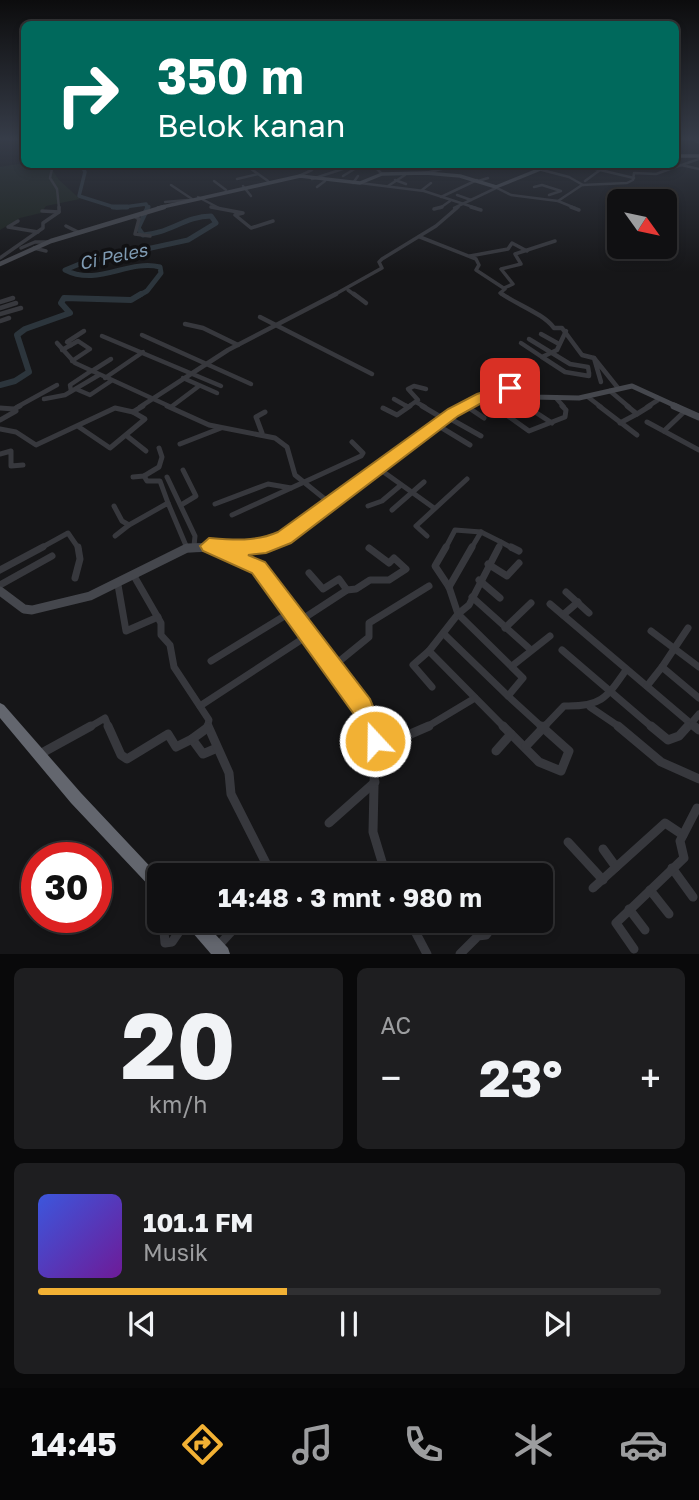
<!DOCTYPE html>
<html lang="id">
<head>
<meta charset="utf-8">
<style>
	body { margin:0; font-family:"Golos Text",sans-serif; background:#1e1e20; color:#f1f3f6; height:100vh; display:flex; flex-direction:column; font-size:26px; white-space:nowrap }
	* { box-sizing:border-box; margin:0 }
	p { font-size:23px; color:#9c9d9f }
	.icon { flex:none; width:38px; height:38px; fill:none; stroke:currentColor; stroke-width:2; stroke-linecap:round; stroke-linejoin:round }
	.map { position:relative; height:954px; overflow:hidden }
	.drawer { display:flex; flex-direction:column; gap:14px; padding:14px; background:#09090a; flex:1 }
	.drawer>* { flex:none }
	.banner { position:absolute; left:21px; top:21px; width:658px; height:147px; border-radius:10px; box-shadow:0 4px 10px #0003,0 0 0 2px #303032; background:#00695c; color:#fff; overflow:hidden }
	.needle { width:46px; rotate:123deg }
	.tools { position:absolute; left:607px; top:189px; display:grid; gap:14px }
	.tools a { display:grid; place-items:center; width:70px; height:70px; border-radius:10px; background:#101012; box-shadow:0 4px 10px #0003,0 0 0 2px #303032; font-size:35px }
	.speed { position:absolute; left:21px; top:842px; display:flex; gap:14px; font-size:35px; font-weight:700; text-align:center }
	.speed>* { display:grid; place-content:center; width:91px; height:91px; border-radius:50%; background:#101012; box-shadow:0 4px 10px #0003,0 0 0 2px #303032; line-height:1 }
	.speed .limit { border:10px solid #d22; background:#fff; color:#111 }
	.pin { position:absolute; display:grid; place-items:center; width:60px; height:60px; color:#fff; margin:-30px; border-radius:14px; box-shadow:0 4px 10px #0006 }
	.me { position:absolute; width:77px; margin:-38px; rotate:339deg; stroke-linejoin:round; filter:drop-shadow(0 0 5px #0008) }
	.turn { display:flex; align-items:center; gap:24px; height:147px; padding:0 21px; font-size:32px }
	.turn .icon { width:91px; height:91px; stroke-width:2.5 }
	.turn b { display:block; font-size:49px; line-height:60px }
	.big { font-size:52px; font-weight:700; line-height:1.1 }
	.drawer .widget { flex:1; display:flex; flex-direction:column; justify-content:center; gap:10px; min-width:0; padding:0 24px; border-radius:10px; background:#1e1e20 }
	.drawer .dial { align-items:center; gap:0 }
	.dial b { font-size:91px; line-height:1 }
	.song { display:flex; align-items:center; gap:21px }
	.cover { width:84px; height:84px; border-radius:10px; background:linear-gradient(135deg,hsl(230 70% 55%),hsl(280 70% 35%)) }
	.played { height:7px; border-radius:4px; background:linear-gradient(90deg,#f2b134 40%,#303032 40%) }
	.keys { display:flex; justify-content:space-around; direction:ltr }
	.heat { display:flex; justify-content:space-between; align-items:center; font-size:38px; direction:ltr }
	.drawer .tiles { flex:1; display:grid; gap:14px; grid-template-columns:1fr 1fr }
	.widget:last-child { grid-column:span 2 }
	.trip { position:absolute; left:147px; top:863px; width:406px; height:70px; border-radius:10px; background:#101012; box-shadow:0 4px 10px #0003,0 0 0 2px #303032; font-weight:700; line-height:70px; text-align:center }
	.dock { display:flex; height:112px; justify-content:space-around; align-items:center; background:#060607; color:#9c9d9f }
	.dock .icon { width:49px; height:49px }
	.dock .active { color:#f2b134 }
	.dock b { font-size:32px; color:#f1f3f6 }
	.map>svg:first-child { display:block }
	.green { fill:#1c231d }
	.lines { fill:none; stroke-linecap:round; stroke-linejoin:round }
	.river-far2 { stroke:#2c353c; stroke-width:3.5 }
	.river-far1 { stroke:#2c353c; stroke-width:5 }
	.river { stroke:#2c353c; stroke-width:6 }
	.street-far5 { stroke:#37383d; stroke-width:2.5 }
	.street-far4 { stroke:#37383d; stroke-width:3.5 }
	.street-far3 { stroke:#37383d; stroke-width:4.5 }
	.street-far2 { stroke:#37383d; stroke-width:5 }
	.street-far1 { stroke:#37383d; stroke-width:7 }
	.street { stroke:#37383d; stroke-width:9 }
	.secondary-far4 { stroke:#45474d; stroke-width:3.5 }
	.secondary-far3 { stroke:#45474d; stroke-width:4.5 }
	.secondary-far2 { stroke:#45474d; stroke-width:5 }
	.secondary-far1 { stroke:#45474d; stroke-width:7 }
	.secondary { stroke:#45474d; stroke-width:9 }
	.primary { stroke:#53555c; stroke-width:3.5 }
	.highway { fill:#63666e; fill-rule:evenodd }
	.route { fill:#f2b134; stroke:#9d7322; stroke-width:2 }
	.labels { text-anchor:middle; stroke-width:7; stroke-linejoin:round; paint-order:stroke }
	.far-water-label { font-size:18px; font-style:italic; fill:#7f9bb3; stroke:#111113 }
</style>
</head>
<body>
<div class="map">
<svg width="699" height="954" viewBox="0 0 699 954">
	<rect width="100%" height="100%" fill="#161618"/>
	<polygon class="green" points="18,164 49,165 59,180 80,199 46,206 41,213 20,218 0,230 0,167"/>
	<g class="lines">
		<polyline class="river-far2" points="81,164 85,172 79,196 117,208 146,204 147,208"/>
		<g class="river-far1">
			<polyline points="113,207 127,207"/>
			<path d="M 138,296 L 147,291 L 161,273 L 160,267 C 128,259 98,287 65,270 L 82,263 L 188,240 L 216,223 L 211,216 C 186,216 168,234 143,235 L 138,228 L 148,207"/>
		</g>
		<polyline class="river" points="0,385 15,381 29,372 17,335 25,329 70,313 61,303 64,298 131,300 141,294"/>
		<g class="street-far5">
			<polyline points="53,164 50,178 57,189 59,208"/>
			<polyline points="244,164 268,181"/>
			<polyline points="361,164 375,167 382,174"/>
			<polyline points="579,165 600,170 585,181"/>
			<polyline points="681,165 699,169"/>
			<polyline points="315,166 320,164"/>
			<polyline points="542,170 569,177 583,185"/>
			<polyline points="600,170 634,178"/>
			<polyline points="426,173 461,164"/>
			<polyline points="299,176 312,170"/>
			<polyline points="343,176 361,165"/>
			<polyline points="237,179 258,174"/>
			<polyline points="312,179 358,164"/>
			<polyline points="395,180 406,184"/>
			<polyline points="214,181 226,190"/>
			<polyline points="478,181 488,178"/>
			<polyline points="353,183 358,176"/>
			<polyline points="360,183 424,191 476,208"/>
			<polyline points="171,185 192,199"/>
			<polyline points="243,186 251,196"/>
			<polyline points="388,186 405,175"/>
			<polyline points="317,187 325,181"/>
			<polyline points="495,187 511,195 558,201 582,185 627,183 633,180 634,173 656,174 699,159"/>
			<polyline points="534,187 542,185 561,191 549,195"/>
			<polyline points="422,190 431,183"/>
			<polyline points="457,195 471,200"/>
			<polyline points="198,197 219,208"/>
			<polyline points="441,197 477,180"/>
			<polyline points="558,201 575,208"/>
			<polyline points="165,202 188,200"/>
			<polyline points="440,208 450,201"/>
			<polyline points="454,208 496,188"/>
		</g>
		<g class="street-far4">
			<polyline points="211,207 243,213 235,215 251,228 273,221"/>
			<polyline points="471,207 481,210"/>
			<polyline points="571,207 579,210"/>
			<polyline points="434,209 442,207"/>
			<polyline points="42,211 59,212"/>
			<polyline points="134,216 139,219 135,234 150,236"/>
			<polyline points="18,221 8,227 38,232"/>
			<polyline points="66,226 78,232"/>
			<polyline points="420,237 476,259 479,265 476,270 505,289 500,293 505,296"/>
			<polyline points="21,248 35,242 48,242"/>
			<polyline points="34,248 46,251"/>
			<polyline points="470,256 508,249 512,243 527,251"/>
			<polyline points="0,258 43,228 43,223 59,212 59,207"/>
			<polyline points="504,288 513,284 501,269 521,264 515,254 555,241"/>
			<polyline points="348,290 356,296"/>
			<polyline points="332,296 382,268 379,262 382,259 436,226 458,207"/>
		</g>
		<g class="street-far3">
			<polyline points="354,294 366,303"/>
			<path d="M 502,294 C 518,305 544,314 554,328 L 562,328 L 582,355 L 594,358"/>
			<polyline points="0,302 13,298"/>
			<polyline points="0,308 16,303"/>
			<polyline points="0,314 21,308"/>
			<polyline points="260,317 372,374"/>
			<polyline points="0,321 9,318"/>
			<polyline points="185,324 203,328 238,345"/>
			<polyline points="541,334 559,344"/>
			<polyline points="142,335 251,384"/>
			<polyline points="102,336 221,386"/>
			<polyline points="529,339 570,364 588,367 589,373"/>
			<polyline points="57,343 75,363 171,407"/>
			<polyline points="521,343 542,357 557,350 566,331"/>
			<polyline points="71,345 67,342 84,331"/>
			<polyline points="62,350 78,341 90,349 72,361"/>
			<polyline points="542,357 565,372 589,376 589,373"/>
			<polyline points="504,370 513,389"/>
			<polyline points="92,371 111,359"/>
			<polyline points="105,378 143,352"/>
			<polyline points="183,378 217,393"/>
			<polyline points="601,382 594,358 618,388"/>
			<polyline points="76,389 90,395 111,381"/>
			<polyline points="71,391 70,385 91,371"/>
			<polyline points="610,391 629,407"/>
			<polyline points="482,397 496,407"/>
			<polyline points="588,397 601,407"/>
			<polyline points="556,398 564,407"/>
			<polyline points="44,399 65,395 99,375"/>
			<polyline points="394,399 408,407"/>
			<polyline points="416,402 425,407"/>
			<polyline points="465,405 469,407"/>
			<polyline points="17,407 57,385"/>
			<polyline points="140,407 228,350 336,294"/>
			<polyline points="171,407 199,386"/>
			<polyline points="408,407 418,400 408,389 414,386 426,389"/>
			<polyline points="647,407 658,400"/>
		</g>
		<g class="street-far2">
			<polyline points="167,406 209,425 275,438 287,447 295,475 331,504"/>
			<polyline points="406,406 408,407"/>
			<polyline points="422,406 444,419"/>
			<polyline points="466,406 484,418"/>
			<polyline points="494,406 529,431 565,417 566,410 562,406"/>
			<polyline points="599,406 637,435"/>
			<polyline points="0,408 14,409 20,406"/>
			<polyline points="383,408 397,415 410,406"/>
			<polyline points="529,408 552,423"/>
			<polyline points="637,414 650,406"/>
			<polyline points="447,417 481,436"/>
			<polyline points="0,420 16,411"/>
			<polyline points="647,422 699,450"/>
			<polyline points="620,423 637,414 627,406"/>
			<polyline points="437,425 470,445"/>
			<polyline points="79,427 110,448 145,419 133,412"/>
			<polyline points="0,429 16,432 36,445 115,408 133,412 143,406"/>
			<polyline points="664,431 685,411"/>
			<polyline points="262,433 256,417 265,412"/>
			<polyline points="127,436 146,451"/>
			<polyline points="180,444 221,428"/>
			<polyline points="0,454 11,451 11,466 23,465"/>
			<polyline points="378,468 434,508"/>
			<polyline points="144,476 147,481 160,481 168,503"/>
			<polyline points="133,477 144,476 159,467 162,457 159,448"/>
			<polyline points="167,477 195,536 194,546"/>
			<polyline points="215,504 268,484 291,488"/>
			<polyline points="181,505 196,496 183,470"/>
			<polyline points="114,506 122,521 129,525 168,503 187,548"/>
			<polyline points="368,506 382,501 401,485"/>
			<polyline points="392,510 424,482"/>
			<polyline points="232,515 361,456 363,453 352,442"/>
			<polyline points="481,532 501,542 498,549"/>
			<polyline points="115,536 129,525"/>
			<polyline points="427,536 416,526 467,479"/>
			<polyline points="501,542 514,549"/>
			<polyline points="39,549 68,533 79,549"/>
			<polyline points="445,549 455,530 481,532"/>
			<polyline points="471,549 481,532"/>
		</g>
		<g class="street-far1">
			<polyline points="446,547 435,566 449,587"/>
			<polyline points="511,547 519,551"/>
			<polyline points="213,550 258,567 362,706 370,728"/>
			<polyline points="488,564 507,576 519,563"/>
			<polyline points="0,570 43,547"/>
			<polyline points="309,573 323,589 339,579 347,590"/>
			<polyline points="134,576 161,623 161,635 170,645 174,667 209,720 207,728"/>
			<polyline points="75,578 80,559 78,547"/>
			<polyline points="479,580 500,598"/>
			<polyline points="0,585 52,556"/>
			<polyline points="118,585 126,631 158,617"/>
			<polyline points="449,587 458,614"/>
			<polyline points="449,587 472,547"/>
			<polyline points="566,592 589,613"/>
			<polyline points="472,597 531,650"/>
			<polyline points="550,604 696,728"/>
			<polyline points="458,614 523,678 508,696 543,728"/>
			<polyline points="458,614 429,651 505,728"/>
			<polyline points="458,614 469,605 499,547"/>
			<polyline points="563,615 578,602"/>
			<polyline points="298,622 347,590 356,589 370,580 389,580 406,569 394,558 389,563 369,548"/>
			<polyline points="505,628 531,603"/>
			<polyline points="651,631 699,667"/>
			<polyline points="444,634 508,696"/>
			<polyline points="562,650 653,728"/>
			<polyline points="429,651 413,665 432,687"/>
			<polyline points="211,661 291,612"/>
			<polyline points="512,666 550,636"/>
			<polyline points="662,667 688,628"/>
			<polyline points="331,668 369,637 369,623 429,586"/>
			<polyline points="647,686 662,667 699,698"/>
			<polyline points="200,706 307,636"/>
			<polyline points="590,707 621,728"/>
			<polyline points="88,728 105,718 109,728"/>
			<polyline points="425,728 475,698"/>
			<path d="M 543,728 L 564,706 C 600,707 606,699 626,670"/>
			<polyline points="687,728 699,714"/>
		</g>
		<g class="street">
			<polyline points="108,726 121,755 127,759 168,734 176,747 192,739 203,754 217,748"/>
			<polyline points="208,726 229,773 231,794 272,875"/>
			<polyline points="369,726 375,741 373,832 386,875"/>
			<polyline points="503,726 539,762 561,771 569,751 541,726"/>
			<polyline points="618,726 661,762 699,779"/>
			<polyline points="651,726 668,740 679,736 688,726"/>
			<polyline points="694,726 699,730"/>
			<polyline points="192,739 207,728"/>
			<polyline points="375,741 399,739 429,726"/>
			<polyline points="526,746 545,726"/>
			<polyline points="496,751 511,734"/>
			<polyline points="40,754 91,726"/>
			<polyline points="329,823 375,782"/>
			<polyline points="568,842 603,880"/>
			<polyline points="603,849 616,867"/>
			<polyline points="672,868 693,897"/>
			<polyline points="593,888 665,823 683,835"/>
			<polyline points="650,890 669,914"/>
			<polyline points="629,909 645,930"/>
			<polyline points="163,920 165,943 172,942 187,920"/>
			<polyline points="409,920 427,954"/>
			<polyline points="219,945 242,920"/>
			<polyline points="634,949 616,923 684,858 680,841 697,808"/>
			<polyline points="460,954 478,936 486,935 497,920"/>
		</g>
		<g class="secondary-far4">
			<polyline points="690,138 699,142"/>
			<polyline points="158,208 300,176 360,183 382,174 426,173 460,176 496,187 553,164"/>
		</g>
		<polyline class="secondary-far3" points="0,264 51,241 164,207"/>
		<polyline class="secondary-far2" points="463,407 507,388 533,397 579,398 632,386 678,407"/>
		<g class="secondary-far1">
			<polyline points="674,406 699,417"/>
			<polyline points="186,549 266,545 285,537 453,412 467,406"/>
		</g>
		<polyline class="secondary" points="0,591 24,609 32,610 90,596 187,548 217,547"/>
		<g class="primary">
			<polyline points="676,156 699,156"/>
			<polyline points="555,164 581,164"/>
		</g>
		<g class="highway">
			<polygon points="0,703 4,705 81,793 159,876 159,893 154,891 71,803 0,718"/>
			<polygon points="184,920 202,920 228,948 230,954 211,954 186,925"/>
		</g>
	</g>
	<linearGradient id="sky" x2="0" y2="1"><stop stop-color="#0c0c0d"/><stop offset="0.51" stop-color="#363c48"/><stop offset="1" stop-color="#363c48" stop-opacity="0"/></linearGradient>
	<rect width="699" height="272" fill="url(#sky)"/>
	<path class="route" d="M 510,384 L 517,388 L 515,391 L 487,400 L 458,416 L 291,543 L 266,553 L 248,555 L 265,562 L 370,699 L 387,741 L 383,749 L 375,753 L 367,749 L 353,713 L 252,573 L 203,551 L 200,546 L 209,538 C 233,540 255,542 278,532 L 448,409 L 477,394 Z"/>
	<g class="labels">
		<g class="far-water-label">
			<text transform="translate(113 257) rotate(-12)" y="6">Ci Peles</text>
		</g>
	</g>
</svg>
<div class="tools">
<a><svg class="needle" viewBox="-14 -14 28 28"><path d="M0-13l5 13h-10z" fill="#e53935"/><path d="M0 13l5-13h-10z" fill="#9c9d9f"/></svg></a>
</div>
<div class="speed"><div class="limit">30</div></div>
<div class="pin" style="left:510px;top:388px;background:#d93025"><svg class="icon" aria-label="arrive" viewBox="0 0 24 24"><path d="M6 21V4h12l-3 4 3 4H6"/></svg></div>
<svg class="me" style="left:375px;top:741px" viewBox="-20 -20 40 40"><circle r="17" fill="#f2b134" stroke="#fff" stroke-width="3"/><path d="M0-11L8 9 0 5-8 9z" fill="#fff"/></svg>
<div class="trip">14:48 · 3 mnt · 980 m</div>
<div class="banner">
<div class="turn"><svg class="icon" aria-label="right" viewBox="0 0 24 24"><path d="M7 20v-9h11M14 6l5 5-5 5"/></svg><div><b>350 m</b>Belok kanan</div></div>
</div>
</div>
<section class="drawer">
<div class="tiles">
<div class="widget dial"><b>20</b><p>km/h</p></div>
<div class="widget"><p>AC</p>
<div class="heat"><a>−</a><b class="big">23°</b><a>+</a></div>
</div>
<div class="widget">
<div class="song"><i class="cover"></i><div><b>101.1 FM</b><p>Musik</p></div></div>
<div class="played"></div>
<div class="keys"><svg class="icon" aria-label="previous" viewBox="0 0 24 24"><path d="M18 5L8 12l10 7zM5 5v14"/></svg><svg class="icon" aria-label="pause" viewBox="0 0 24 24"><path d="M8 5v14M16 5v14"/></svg><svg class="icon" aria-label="next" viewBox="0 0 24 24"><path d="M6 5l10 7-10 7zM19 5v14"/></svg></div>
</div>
</div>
</section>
<nav class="dock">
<b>14:45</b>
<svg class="icon active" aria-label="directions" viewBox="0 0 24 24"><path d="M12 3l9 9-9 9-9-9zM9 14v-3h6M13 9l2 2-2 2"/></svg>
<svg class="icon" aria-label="music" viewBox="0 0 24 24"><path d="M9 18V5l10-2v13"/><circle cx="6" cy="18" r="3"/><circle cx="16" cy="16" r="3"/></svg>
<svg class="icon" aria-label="phone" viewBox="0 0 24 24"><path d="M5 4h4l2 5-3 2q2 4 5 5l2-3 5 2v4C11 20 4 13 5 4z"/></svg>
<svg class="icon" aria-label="climate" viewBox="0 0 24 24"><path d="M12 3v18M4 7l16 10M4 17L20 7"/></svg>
<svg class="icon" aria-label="car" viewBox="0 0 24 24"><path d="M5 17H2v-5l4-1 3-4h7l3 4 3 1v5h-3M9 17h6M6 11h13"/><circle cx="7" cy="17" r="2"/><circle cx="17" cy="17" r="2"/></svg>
</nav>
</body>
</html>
